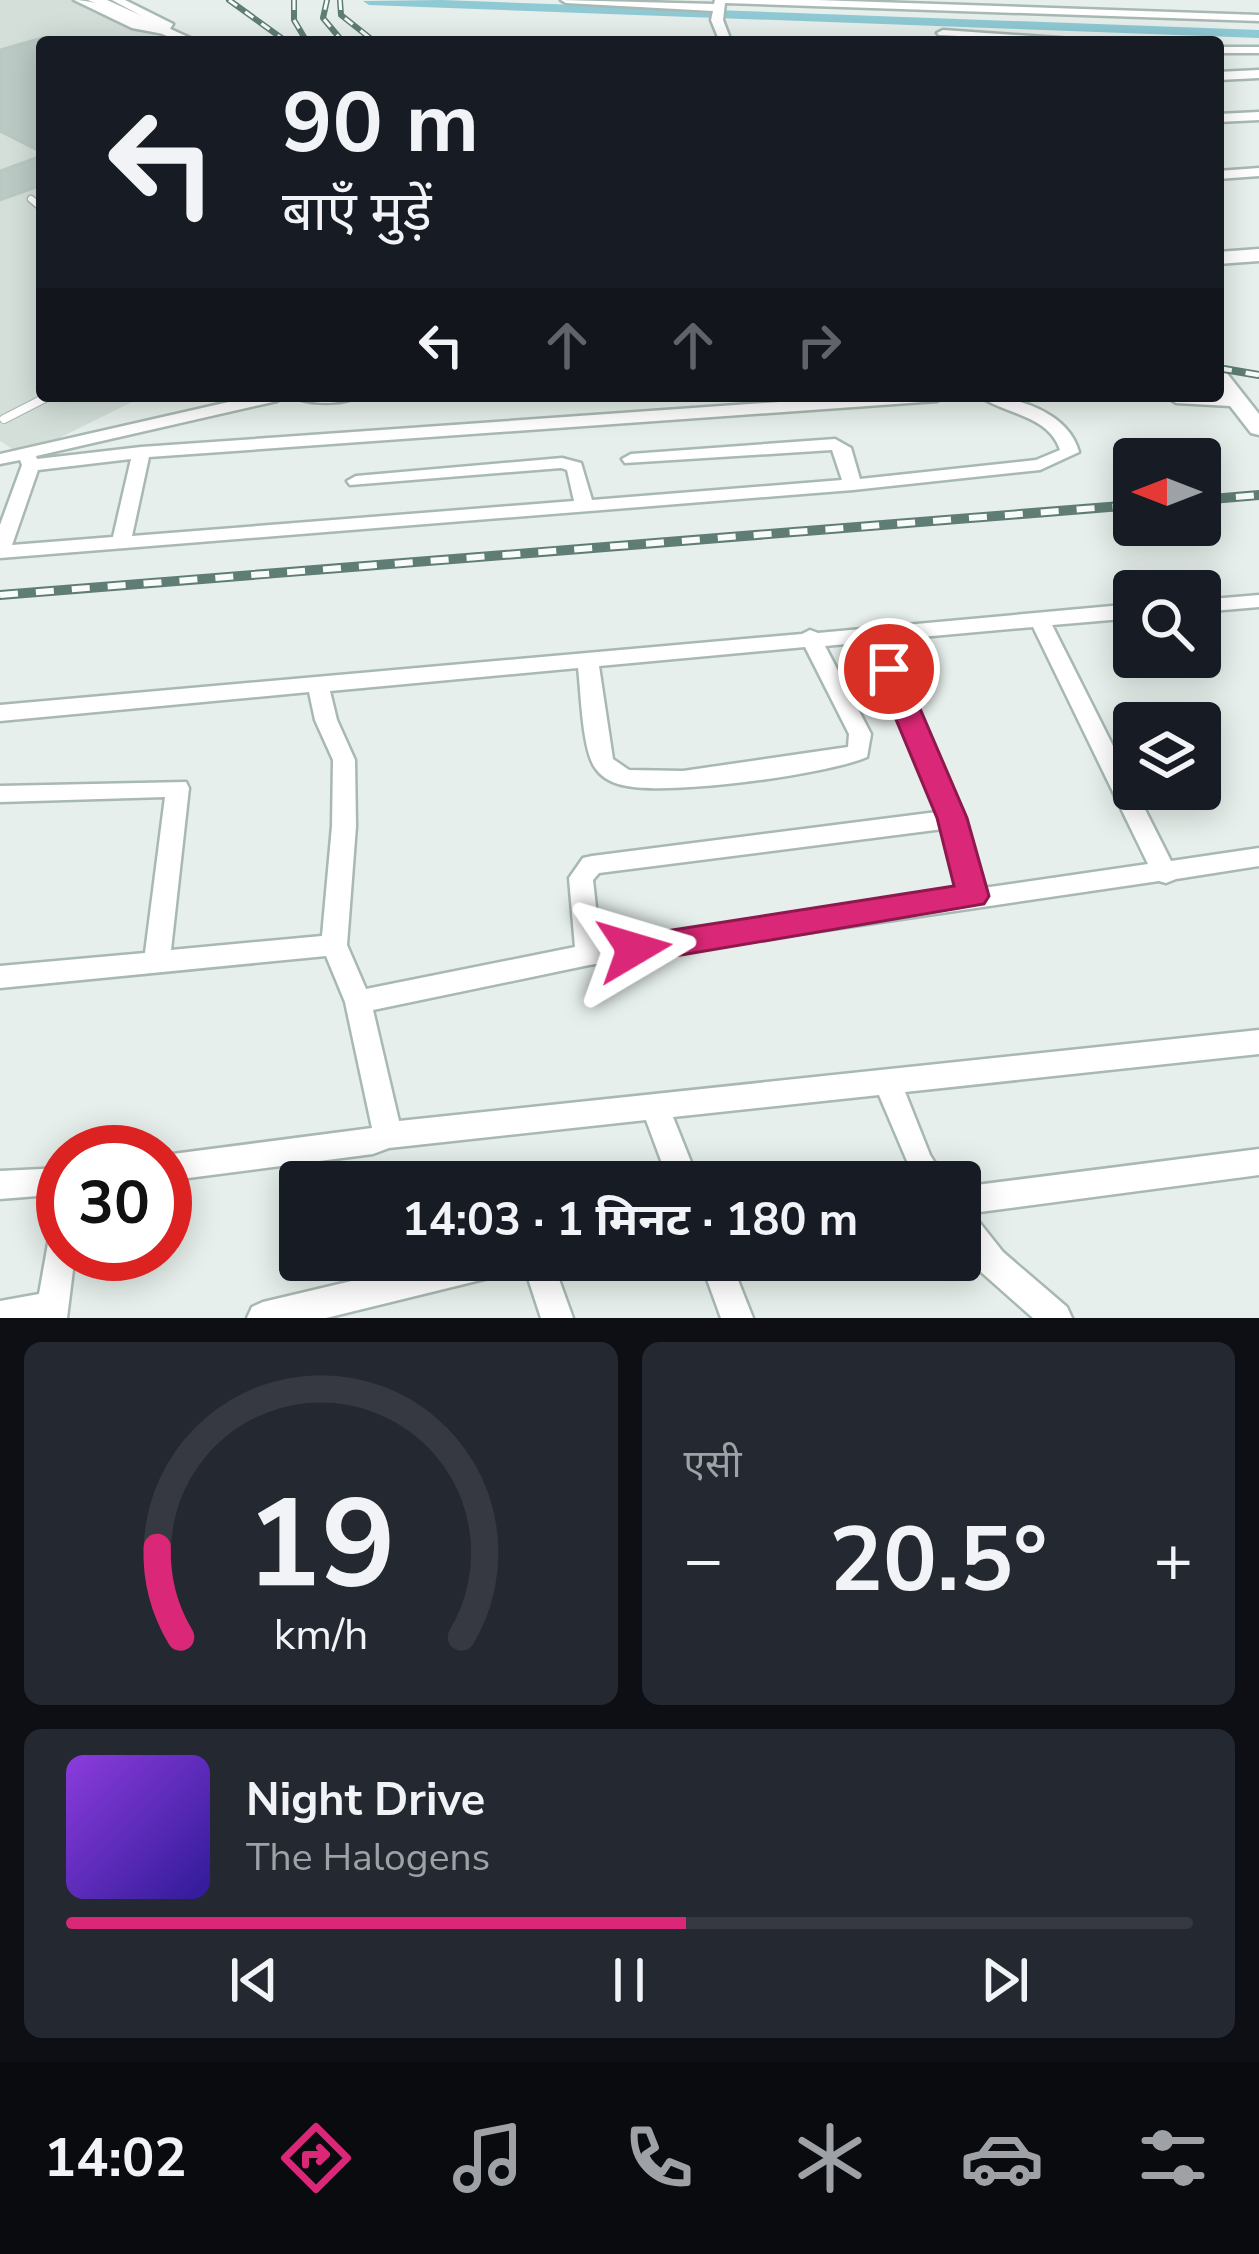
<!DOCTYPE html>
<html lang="hi">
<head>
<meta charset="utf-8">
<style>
	body { margin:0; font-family:"Nunito Sans","Noto Sans Devanagari",sans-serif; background:#242831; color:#f1f3f6; height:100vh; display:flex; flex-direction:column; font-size:45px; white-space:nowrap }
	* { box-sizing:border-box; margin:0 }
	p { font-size:39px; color:#9ea1a6 }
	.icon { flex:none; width:66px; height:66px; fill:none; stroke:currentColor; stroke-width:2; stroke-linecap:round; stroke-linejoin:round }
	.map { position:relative; height:1318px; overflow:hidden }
	.panel { display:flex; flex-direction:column; gap:24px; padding:24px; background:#0d0f14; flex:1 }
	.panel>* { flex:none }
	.banner { position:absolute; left:36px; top:36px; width:1188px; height:366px; border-radius:12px; box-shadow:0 6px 30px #0003; background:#171b24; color:#f1f3f6; overflow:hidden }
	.needle { width:78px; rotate:270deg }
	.fabs { position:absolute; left:1113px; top:438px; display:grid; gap:24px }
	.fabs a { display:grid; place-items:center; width:108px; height:108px; border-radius:12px; background:#171b24; box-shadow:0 6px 30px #0003; font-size:60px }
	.speed { position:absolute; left:36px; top:1125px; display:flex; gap:24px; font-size:60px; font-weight:700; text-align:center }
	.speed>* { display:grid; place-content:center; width:156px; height:156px; border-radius:50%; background:#171b24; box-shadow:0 6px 30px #0003; line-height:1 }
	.speed .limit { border:18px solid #d22; background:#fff; color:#111 }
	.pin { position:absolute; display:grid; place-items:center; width:102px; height:102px; color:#fff; margin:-51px; border:6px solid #fff; border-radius:50%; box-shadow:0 3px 12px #0007 }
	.me { position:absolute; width:132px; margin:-66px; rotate:83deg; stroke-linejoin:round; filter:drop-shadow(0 0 9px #0008) }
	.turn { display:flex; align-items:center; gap:42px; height:252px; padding:0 48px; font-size:54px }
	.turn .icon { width:156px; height:156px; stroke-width:2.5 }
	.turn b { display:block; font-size:84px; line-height:102px }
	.lanes { display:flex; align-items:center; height:114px; padding:0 48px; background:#0003; justify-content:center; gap:60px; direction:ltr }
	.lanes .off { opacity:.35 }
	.big { font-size:90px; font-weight:700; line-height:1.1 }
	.panel .widget { flex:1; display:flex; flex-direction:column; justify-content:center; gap:18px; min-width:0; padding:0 42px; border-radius:18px; background:#242831 }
	.panel .dial { align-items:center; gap:0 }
	.dial svg { height:312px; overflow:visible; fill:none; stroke:#363941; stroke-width:7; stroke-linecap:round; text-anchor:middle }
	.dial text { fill:#f1f3f6; stroke:none }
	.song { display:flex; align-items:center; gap:36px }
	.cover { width:144px; height:144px; border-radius:18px; background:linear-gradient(135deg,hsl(270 70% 55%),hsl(250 70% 35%)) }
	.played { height:12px; border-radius:6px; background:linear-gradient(90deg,#db2777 55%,#363941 55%) }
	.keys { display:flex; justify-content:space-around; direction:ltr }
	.heat { display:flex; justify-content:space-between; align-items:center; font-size:66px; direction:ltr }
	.panel .tiles { flex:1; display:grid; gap:24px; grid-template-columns:1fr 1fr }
	.widget:last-child { grid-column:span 2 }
	.trip { position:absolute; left:279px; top:1161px; width:702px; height:120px; border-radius:12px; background:#171b24; box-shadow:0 6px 30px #0003; font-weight:700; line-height:120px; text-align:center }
	.tabs { display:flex; height:192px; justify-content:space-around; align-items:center; background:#090b0e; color:#9ea1a6 }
	.tabs .icon { width:84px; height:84px }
	.tabs .current { color:#db2777 }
	.tabs b { font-size:54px; color:#f1f3f6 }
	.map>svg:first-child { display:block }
	.built { fill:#d4dfda }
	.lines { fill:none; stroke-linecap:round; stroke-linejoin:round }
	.canal { fill:#8ec9d4; fill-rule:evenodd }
	.building { fill:#bbcac4; stroke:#b8c9c2; stroke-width:3 }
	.service-far1-casing { stroke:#a8b8b2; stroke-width:9 }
	.service-casing { stroke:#a8b8b2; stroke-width:10 }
	.minor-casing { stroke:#a8b8b2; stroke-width:5 }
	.tertiary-casing { stroke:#a8b8b2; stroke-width:5 }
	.service-far1 { stroke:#fff; stroke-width:6 }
	.service { stroke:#fff; stroke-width:8 }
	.minor { fill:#fff; fill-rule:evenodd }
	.tertiary { fill:#fff; fill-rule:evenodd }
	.rail-far2-casing { stroke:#5f7d75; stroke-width:6 }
	.rail-far1-casing { stroke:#5f7d75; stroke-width:8 }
	.rail-casing { stroke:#5f7d75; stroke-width:10 }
	.rail-far2 { stroke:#f7fbf9; stroke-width:3; stroke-dasharray:10; stroke-linecap:butt }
	.rail-far1 { stroke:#f7fbf9; stroke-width:4.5; stroke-dasharray:14; stroke-linecap:butt }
	.rail { stroke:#f7fbf9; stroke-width:6; stroke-dasharray:18; stroke-linecap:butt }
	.route { fill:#db2777; stroke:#8e194d; stroke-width:3 }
</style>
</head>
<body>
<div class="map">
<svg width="1259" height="1318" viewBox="0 0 1259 1318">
	<rect width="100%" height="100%" fill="#e6efeb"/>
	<polygon class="built" points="0,0 78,0 170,42 42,42 42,396 144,396 23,456 0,441"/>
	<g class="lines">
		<polygon class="canal" points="442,0 1259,30 1259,38 369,5 363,1"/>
	</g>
	<g class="building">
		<polygon points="42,38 42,152 0,131 0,50"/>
		<polygon points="42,156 42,185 0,200 0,171"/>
	</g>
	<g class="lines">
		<defs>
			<polyline id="service-far1" points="31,199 42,208"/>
			<polyline id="service" points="4,419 49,396"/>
			<g id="minor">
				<path d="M 74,0 C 104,0 133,22 164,28 L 112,0 L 125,0 L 173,24 L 170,29 L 175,32 L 169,35 L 132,28 Z"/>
				<polygon points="561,0 714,4 715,0 817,0 1259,15 1259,21 725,3 723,20 731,41 720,42 711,20 713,11 566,3"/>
				<polygon points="943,30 1073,39 1079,42 939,35 937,33"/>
				<rect x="1218" y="47" width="41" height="6"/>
				<polygon points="1259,70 1259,78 1218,80 1218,72"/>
				<polygon points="1259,112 1259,120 1218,122 1218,114"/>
				<polygon points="1259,168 1259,176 1218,179 1218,171"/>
				<path d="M 255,396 L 285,396 L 277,401 L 36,456 L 37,459 L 141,447 L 864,396 L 945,396 L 937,401 L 149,457 L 132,536 L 574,501 L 567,470 L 561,468 L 350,485 L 347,481 L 356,476 L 562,458 L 581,463 L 592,500 L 842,480 L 832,450 L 625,463 L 622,459 L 631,454 L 835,439 L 851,448 L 860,479 L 1036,460 L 1060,450 C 1049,415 1004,414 979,396 C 1016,396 1068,412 1079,452 L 1040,470 L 853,490 L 0,558 L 0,525 L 22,465 L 20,460 L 0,464 L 0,454 ZM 131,459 L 113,537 L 12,545 L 38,470 Z"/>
				<path d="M 292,396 L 359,396 C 345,405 306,405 292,396 Z"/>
				<polygon points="1259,595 1259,607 1200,612 1200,600"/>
				<path d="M 1134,604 L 1134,618 L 1052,625 L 1171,861 L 1259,848 L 1259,866 L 1176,879 L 1166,883 L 1159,881 L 589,965 L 373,1010 L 399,1121 L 1259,1030 L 1259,1054 L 905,1092 L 930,1155 L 947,1182 L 916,1182 L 879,1095 L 673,1117 L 699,1182 L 669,1182 L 646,1120 L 389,1148 L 373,1154 L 165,1181 L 165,1155 L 372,1128 L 345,1002 L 326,956 L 0,988 L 0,966 L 145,953 L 165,797 L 0,802 L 0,786 L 186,782 L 189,788 L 171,950 L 322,936 L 332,826 L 333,760 L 315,720 L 309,692 L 0,721 L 0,705 L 802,634 L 810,630 L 818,633 ZM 1033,627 L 1148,864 L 983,888 L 964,819 L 888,640 ZM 868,642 L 937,812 L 592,856 L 583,858 L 569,878 L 575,947 L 366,989 L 347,945 L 356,826 L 355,760 L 337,720 L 330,691 L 578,668 C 581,691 582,752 596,769 C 603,779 615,784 627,786 C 673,795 825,775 867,757 L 871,734 L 825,646 ZM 805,647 L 849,734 L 848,747 L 683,771 L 629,770 L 613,759 L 599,666 ZM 943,829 L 959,891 L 600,943 L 593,880 L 599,873 Z"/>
				<polygon points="1259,1149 1259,1175 972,1213 1003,1252 1067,1307 1072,1318 1033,1318 981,1272 960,1245 960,1187"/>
				<polygon points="63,1168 63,1194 0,1199 0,1171"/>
				<polygon points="63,1217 63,1254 75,1254 67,1318 0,1318 0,1301 39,1294 52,1221"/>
				<polygon points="440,1260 516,1260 512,1270 501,1275 326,1318 247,1318 252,1307 263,1302"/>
				<polygon points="522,1260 552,1260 573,1318 541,1318"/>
				<polygon points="700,1260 730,1260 753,1318 721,1318"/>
			</g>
			<g id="tertiary">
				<polygon points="88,0 107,0 199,42 180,42"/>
				<polygon points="724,38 746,42 717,42"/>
				<polygon points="1259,249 1259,261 1218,264 1218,252"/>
				<polygon points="1218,371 1226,372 1259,414 1259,435 1251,433 1230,406 1176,403 1165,396 1218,396"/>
			</g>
		</defs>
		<use href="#service-far1" class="service-far1-casing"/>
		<use href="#service" class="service-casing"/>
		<use href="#minor" class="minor-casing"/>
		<use href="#tertiary" class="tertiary-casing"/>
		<use href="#service-far1" class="service-far1"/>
		<use href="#service" class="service"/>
		<use href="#minor" class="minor"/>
		<use href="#tertiary" class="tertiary"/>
		<defs>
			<g id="rail-far2">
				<polyline points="229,0 287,42"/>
				<polyline points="294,0 294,20 307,42"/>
				<polyline points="327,0 323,18 343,42"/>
				<polyline points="340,0 341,15 375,42"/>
			</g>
			<polyline id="rail-far1" points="1218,368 1259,375"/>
			<g id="rail">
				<polyline points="1200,500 1259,495"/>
				<polyline points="0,595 1134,505"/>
			</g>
		</defs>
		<use href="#rail-far2" class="rail-far2-casing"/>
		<use href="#rail-far1" class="rail-far1-casing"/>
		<use href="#rail" class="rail-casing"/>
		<use href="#rail-far2" class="rail-far2"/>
		<use href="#rail-far1" class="rail-far1"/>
		<use href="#rail" class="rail"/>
	</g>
	<polygon class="route" points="889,660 903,669 967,818 989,896 984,904 634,963 622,959 617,949 622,940 634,936 954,886 937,818 875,669"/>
</svg>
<div class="fabs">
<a><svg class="needle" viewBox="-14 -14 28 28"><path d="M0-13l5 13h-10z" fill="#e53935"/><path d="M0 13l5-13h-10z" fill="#9ea1a6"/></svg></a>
<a><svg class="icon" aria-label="search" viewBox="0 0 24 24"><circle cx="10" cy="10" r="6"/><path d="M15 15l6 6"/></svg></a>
<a><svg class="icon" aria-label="layers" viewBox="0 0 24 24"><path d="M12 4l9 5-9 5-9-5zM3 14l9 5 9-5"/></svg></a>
</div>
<div class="speed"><div class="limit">30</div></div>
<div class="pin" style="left:889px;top:669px;background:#d93025"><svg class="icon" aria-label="arrive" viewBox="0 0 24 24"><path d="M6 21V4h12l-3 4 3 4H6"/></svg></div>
<svg class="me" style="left:634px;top:949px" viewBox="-20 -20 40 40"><path d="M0-17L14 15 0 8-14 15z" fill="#db2777" stroke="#fff" stroke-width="4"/></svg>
<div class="trip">14:03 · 1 मिनट · 180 m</div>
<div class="banner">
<div class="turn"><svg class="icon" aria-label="left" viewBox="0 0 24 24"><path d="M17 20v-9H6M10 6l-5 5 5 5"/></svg><div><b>90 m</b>बाएँ मुड़ें</div></div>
<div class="lanes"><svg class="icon" aria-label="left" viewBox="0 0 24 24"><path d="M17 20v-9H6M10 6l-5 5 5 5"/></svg><svg class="icon off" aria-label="ahead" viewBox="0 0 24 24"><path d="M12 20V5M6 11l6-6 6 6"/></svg><svg class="icon off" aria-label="ahead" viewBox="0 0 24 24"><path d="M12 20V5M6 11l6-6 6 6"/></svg><svg class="icon off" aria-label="right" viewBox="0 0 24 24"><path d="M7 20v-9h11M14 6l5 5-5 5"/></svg></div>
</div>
</div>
<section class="panel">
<div class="tiles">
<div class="widget dial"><svg viewBox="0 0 100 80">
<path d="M14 69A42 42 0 1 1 86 69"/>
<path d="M14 69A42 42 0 0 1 8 46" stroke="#db2777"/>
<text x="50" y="56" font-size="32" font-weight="700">19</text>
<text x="50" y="72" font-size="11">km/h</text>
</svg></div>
<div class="widget"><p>एसी</p>
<div class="heat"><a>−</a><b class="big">20.5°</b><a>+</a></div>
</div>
<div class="widget">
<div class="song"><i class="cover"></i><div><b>Night Drive</b><p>The Halogens</p></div></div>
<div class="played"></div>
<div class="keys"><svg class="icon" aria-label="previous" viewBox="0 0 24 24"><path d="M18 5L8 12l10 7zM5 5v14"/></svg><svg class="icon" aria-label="pause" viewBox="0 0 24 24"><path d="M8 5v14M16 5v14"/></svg><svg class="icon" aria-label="next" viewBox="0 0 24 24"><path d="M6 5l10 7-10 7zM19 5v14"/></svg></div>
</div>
</div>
</section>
<nav class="tabs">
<b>14:02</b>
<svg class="icon current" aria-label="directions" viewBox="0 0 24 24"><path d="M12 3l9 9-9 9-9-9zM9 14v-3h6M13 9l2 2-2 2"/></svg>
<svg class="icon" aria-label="music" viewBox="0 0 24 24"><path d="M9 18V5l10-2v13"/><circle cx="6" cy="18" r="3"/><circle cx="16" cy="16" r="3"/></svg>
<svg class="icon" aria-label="phone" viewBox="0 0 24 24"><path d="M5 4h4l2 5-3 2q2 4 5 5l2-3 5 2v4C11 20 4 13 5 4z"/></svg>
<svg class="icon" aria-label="climate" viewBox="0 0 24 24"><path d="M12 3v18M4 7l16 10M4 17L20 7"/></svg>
<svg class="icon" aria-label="car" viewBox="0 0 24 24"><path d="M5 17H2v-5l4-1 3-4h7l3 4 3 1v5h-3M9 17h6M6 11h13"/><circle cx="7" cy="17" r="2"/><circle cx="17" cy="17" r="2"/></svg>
<svg class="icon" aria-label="filters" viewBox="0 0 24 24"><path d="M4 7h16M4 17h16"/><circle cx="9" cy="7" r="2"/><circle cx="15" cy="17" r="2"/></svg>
</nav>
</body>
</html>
